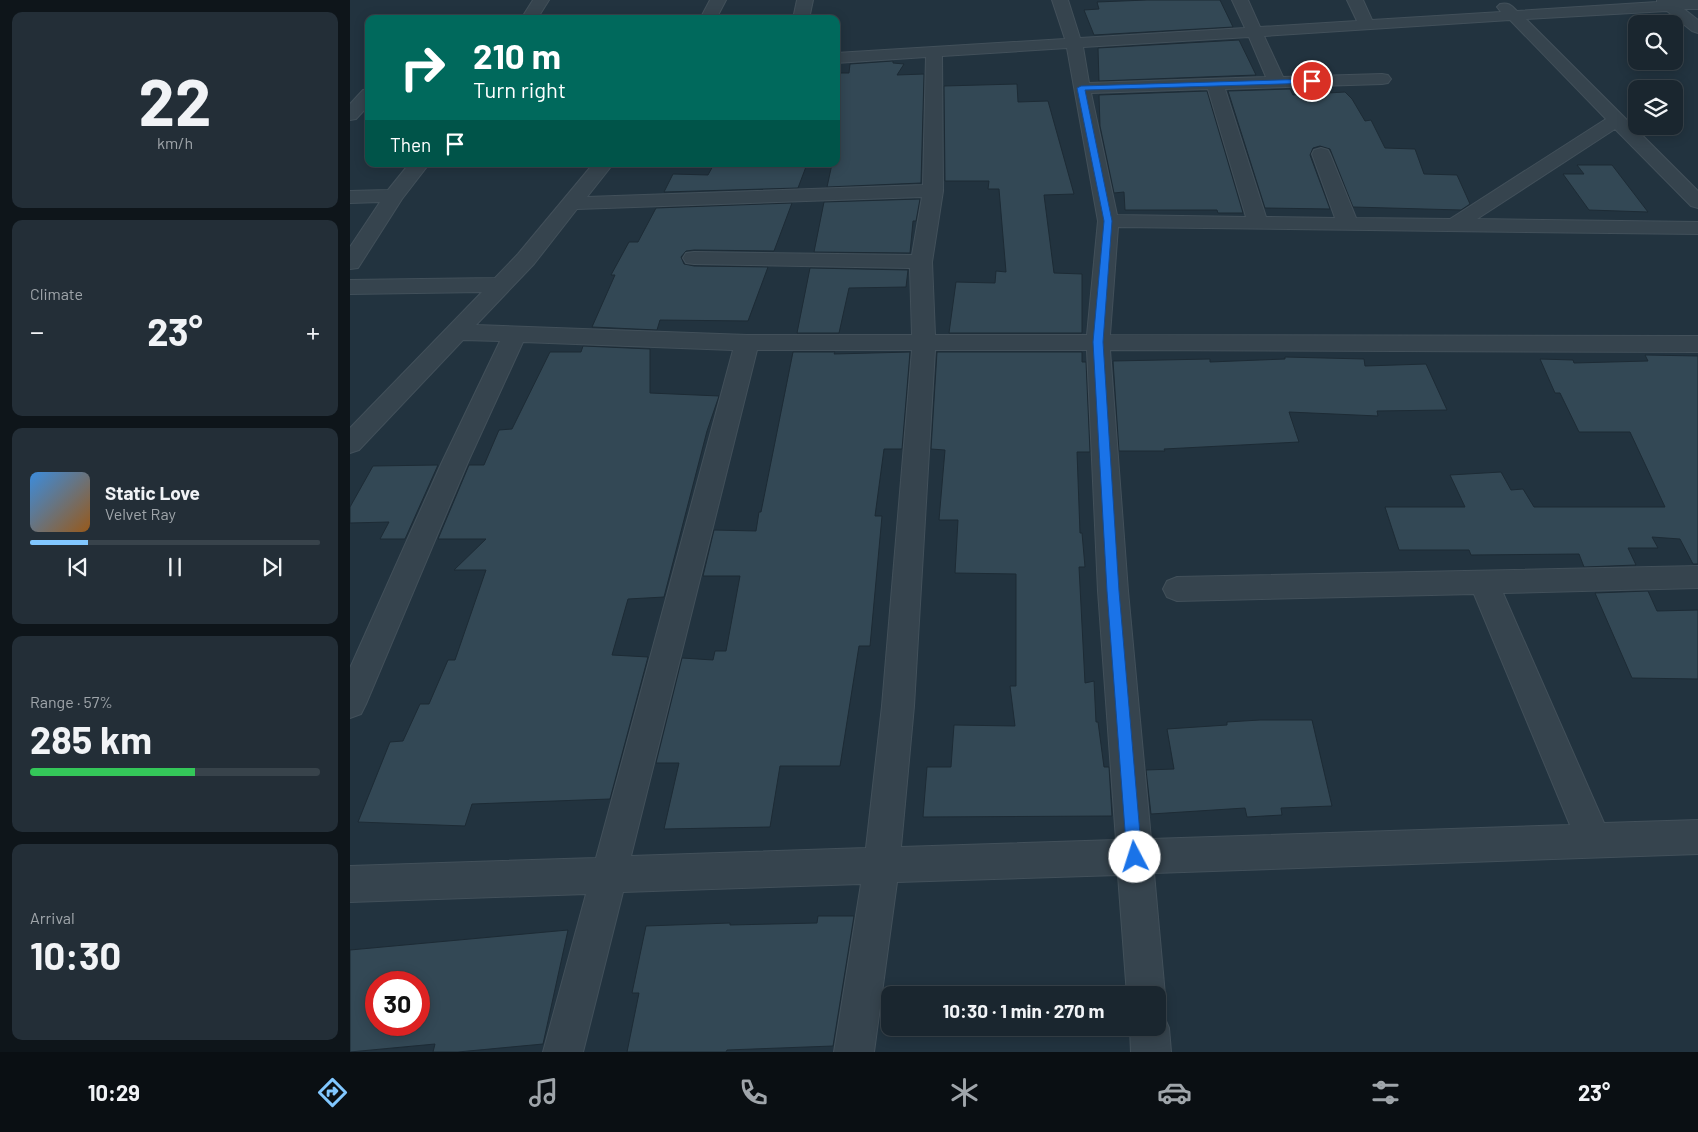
<!DOCTYPE html>
<html lang="en">
<head>
<meta charset="utf-8">
<style>
	body { margin:0; font-family:Barlow,sans-serif; background:#232e37; color:#f1f3f6; height:100vh; display:flex; flex-direction:column; font-size:19px; white-space:nowrap }
	* { box-sizing:border-box; margin:0 }
	p { font-size:16px; color:#9fa5aa }
	.icon { flex:none; width:28px; height:28px; fill:none; stroke:currentColor; stroke-width:2; stroke-linecap:round; stroke-linejoin:round }
	.map { position:relative; flex:1; overflow:hidden }
	.details { display:flex; flex-direction:column; gap:12px; padding:12px; background:#0e151a; width:350px }
	.details>* { flex:none }
	.hud { position:absolute; left:15px; top:15px; width:475px; height:152px; border-radius:10px; box-shadow:0 2px 12px #0003,0 0 0 1px #38434b; background:#00695c; color:#fff; overflow:hidden }
	.controls { position:absolute; left:1278px; top:15px; display:grid; gap:10px }
	.controls a { display:grid; place-items:center; width:55px; height:55px; border-radius:10px; background:#1a262f; box-shadow:0 2px 12px #0003,0 0 0 1px #38434b; font-size:25px }
	.speed { position:absolute; left:15px; top:971px; display:flex; gap:10px; font-size:25px; font-weight:700; text-align:center }
	.speed>* { display:grid; place-content:center; width:65px; height:65px; border-radius:50%; background:#1a262f; box-shadow:0 2px 12px #0003,0 0 0 1px #38434b; line-height:1 }
	.speed .limit { border:8px solid #d22; background:#fff; color:#111 }
	.pin { position:absolute; display:grid; place-items:center; width:42px; height:42px; color:#fff; margin:-21px; border:2px solid #fff; border-radius:50%; box-shadow:0 1px 5px #0007 }
	.me { position:absolute; width:55px; margin:-28px; rotate:355deg; stroke-linejoin:round; filter:drop-shadow(0 0 4px #0008) }
	.turn { display:flex; align-items:center; gap:18px; height:105px; padding:0 25px; font-size:22px }
	.turn .icon { width:65px; height:65px; stroke-width:2.5 }
	.turn b { display:block; font-size:35px; line-height:42px }
	.then { display:flex; align-items:center; height:48px; padding:0 25px; background:#0003; gap:10px; font-size:19px }
	.big { font-size:38px; font-weight:700; line-height:1.1 }
	.details .widget { flex:1; display:flex; flex-direction:column; justify-content:center; gap:8px; min-width:0; padding:0 18px; border-radius:10px; background:#232e37 }
	.details .dial { align-items:center; gap:0 }
	.dial b { font-size:65px; line-height:1 }
	.song { display:flex; align-items:center; gap:15px }
	.cover { width:60px; height:60px; border-radius:8px; background:linear-gradient(135deg,hsl(210 70% 55%),hsl(30 70% 35%)) }
	.played { height:5px; border-radius:2px; background:linear-gradient(90deg,#81c7ff 20%,#38434b 20%) }
	.keys { display:flex; justify-content:space-around; direction:ltr }
	.heat { display:flex; justify-content:space-between; align-items:center; font-size:28px; direction:ltr }
	.charge { height:8px; border-radius:4px; background:linear-gradient(90deg,#34c759 57%,#38434b 0) }
	.trip { position:absolute; left:531px; top:986px; width:285px; height:50px; border-radius:10px; background:#1a262f; box-shadow:0 2px 12px #0003,0 0 0 1px #38434b; font-weight:700; line-height:50px; text-align:center }
	.tab-bar { display:flex; height:80px; justify-content:space-around; align-items:center; background:#0a0f13; color:#9fa5aa }
	.tab-bar .icon { width:35px; height:35px }
	.tab-bar .on { color:#81c7ff }
	.tab-bar b { font-size:22px; color:#f1f3f6 }
	main { display:flex; flex:1; min-height:0 }
	.map>svg:first-child { display:block }
	.building { fill:#334855; stroke:#1d2b35; fill-rule:evenodd }
	.lines { fill:none; stroke-linecap:round; stroke-linejoin:round }
	.minor-casing { stroke:#42505a; stroke-width:2 }
	.minor { fill:#36444e; fill-rule:evenodd }
	.route { fill:#1a73e8; stroke:#114b97 }
</style>
</head>
<body>
<main>
<section class="details">
<div class="widget dial"><b>22</b><p>km/h</p></div>
<div class="widget"><p>Climate</p>
<div class="heat"><a>−</a><b class="big">23°</b><a>+</a></div>
</div>
<div class="widget">
<div class="song"><i class="cover"></i><div><b>Static Love</b><p>Velvet Ray</p></div></div>
<div class="played"></div>
<div class="keys"><svg class="icon" aria-label="previous" viewBox="0 0 24 24"><path d="M18 5L8 12l10 7zM5 5v14"/></svg><svg class="icon" aria-label="pause" viewBox="0 0 24 24"><path d="M8 5v14M16 5v14"/></svg><svg class="icon" aria-label="next" viewBox="0 0 24 24"><path d="M6 5l10 7-10 7zM19 5v14"/></svg></div>
</div>
<div class="widget"><p>Range · 57%</p><b class="big">285 km</b><div class="charge"></div></div>
<div class="widget"><p>Arrival</p><b class="big">10:30</b></div>
</section>
<div class="map">
<svg width="1348" height="1052" viewBox="0 0 1348 1052">
	<rect width="100%" height="100%" fill="#22333f"/>
	<g class="building">
		<polygon points="797,0 870,0 883,27 744,35 734,10 749,9 747,2"/>
		<polygon points="889,40 906,75 749,81 748,48"/>
		<polygon points="543,61 543,63 554,64 547,75 574,74 571,183 477,187 482,164 486,164 486,73 499,73 500,64"/>
		<polygon points="667,84 668,102 698,101 724,194 694,195 704,273 732,274 732,333 599,333 606,282 645,283 646,271 656,272 649,189 638,189 639,181 595,181 594,86"/>
		<polygon points="940,89 943,95 995,92 1002,99 1015,121 1021,120 1035,148 1065,149 1074,174 1107,175 1120,204 1111,210 1003,207 980,149 970,146 963,148 960,155 980,209 915,208 878,91"/>
		<polygon points="857,91 893,213 868,213 867,210 775,210 774,192 764,193 750,126 749,95"/>
		<polygon points="364,164 457,164 448,188 314,192 323,174 358,175"/>
		<polygon points="1227,165 1262,165 1298,212 1239,210 1213,174 1234,174"/>
		<polygon points="570,199 566,221 563,221 560,253 464,252 474,202"/>
		<polygon points="442,203 424,251 344,250 336,251 331,257 334,264 344,266 418,267 398,321 310,320 307,330 242,327 265,275 261,275 279,242 288,242 306,208"/>
		<polygon points="460,268 558,270 556,287 499,288 489,333 447,333"/>
		<polygon points="233,346 300,349 300,393 369,396 357,431 314,597 278,599 262,655 298,657 260,799 122,804 115,826 8,822 40,742 53,741 70,704 79,704 98,660 105,660 136,570 104,570 136,539 88,539 119,465 134,465 149,430 162,429 200,352 231,352"/>
		<polygon points="443,352 485,352 484,354 560,352 552,449 534,449 525,516 532,516 520,646 509,646 490,766 430,766 420,827 314,829 329,763 306,763 332,658 363,660 365,651 376,651 390,576 353,576 364,530 406,531 409,512 411,512"/>
		<polygon points="587,352 732,352 732,362 736,362 740,452 727,452 730,533 732,533 735,567 729,567 735,683 744,681 746,722 748,722 754,767 759,767 762,816 573,817 577,767 601,767 604,725 665,726 660,686 666,686 666,574 605,573 608,520 589,520 595,450 581,449"/>
		<polygon points="1295,355 1348,356 1348,564 1343,564 1330,539 1302,537 1308,548 1278,548 1286,565 1234,567 1229,554 1121,555 1119,550 1049,550 1035,507 1115,507 1100,475 1151,472 1161,490 1173,489 1184,507 1315,507 1280,432 1229,432 1210,393 1205,393 1190,359 1223,360 1224,363 1298,361"/>
		<polygon points="935,357 1014,359 1015,366 1076,364 1097,410 1027,411 1028,416 939,412 949,442 814,449 815,451 769,451 763,361 860,359 860,362 935,359"/>
		<polygon points="88,465 55,539 30,539 39,522 0,523 0,507 23,466"/>
		<polygon points="1298,591 1307,611 1348,610 1348,679 1282,678 1245,593"/>
		<polygon points="910,720 962,720 982,806 931,808 932,815 897,817 895,808 801,814 796,770 824,769 817,729 877,725 877,722"/>
		<polygon points="468,916 504,916 483,1046 377,1050 376,1052 277,1052 289,993 282,993 296,926 380,923 380,925 467,923"/>
		<path d="M 218,930 L 193,1044 L 108,1052 L 83,1052 L 85,1044 L 0,1052 L 0,950 ZM 26,982 L 69,982 L 69,1025 L 26,1025 Z"/>
	</g>
	<g class="lines">
		<defs>
			<g id="minor">
				<polygon points="183,0 199,0 187,19 171,19"/>
				<polygon points="360,0 376,0 366,19 350,19"/>
				<polygon points="447,0 463,0 459,19 443,19"/>
				<path d="M 702,0 L 718,0 L 730,38 L 895,28 L 882,0 L 898,0 L 910,27 L 1007,21 L 997,0 L 1013,0 L 1022,20 L 1151,12 L 1147,7 L 1150,4 C 1158,2 1161,5 1167,11 L 1307,2 L 1307,0 L 1348,0 L 1348,9 L 1334,9 L 1348,20 L 1348,33 L 1342,31 L 1317,11 L 1176,19 L 1348,191 L 1348,208 L 1341,206 L 1265,129 L 1127,219 L 1348,222 L 1348,234 L 768,227 L 760,335 L 1348,336 L 1348,352 L 760,350 L 778,591 L 801,839 L 1220,825 L 1124,594 L 827,601 L 817,597 L 813,589 L 817,581 L 827,577 L 1348,566 L 1348,588 L 1153,593 L 1254,823 L 1348,820 L 1348,854 L 804,873 L 815,995 L 808,1009 L 808,995 L 777,995 L 768,875 L 547,882 L 524,1052 L 484,1052 L 511,884 L 273,892 L 233,1052 L 193,1052 L 236,894 L 0,902 L 0,866 L 246,858 L 383,350 L 173,342 L 118,462 L 16,704 L 11,714 L 0,718 L 0,668 L 92,462 L 150,341 L 113,340 L 9,450 L 0,453 L 0,428 L 132,292 L 0,294 L 0,280 L 145,278 L 168,254 L 243,164 L 263,164 L 237,197 L 573,185 L 576,57 L 486,63 L 486,53 L 715,39 ZM 1160,20 L 1256,119 L 1100,219 L 1006,218 L 980,154 L 978,150 L 971,148 L 964,150 L 962,154 L 985,218 L 916,217 L 875,89 L 1032,84 L 1038,83 L 1041,79 L 1038,75 L 1032,74 L 933,77 L 914,36 ZM 899,37 L 916,77 L 739,83 L 733,47 ZM 717,48 L 748,221 L 737,335 L 585,335 L 582,262 L 593,191 L 592,56 ZM 858,89 L 896,217 L 767,215 L 741,93 ZM 572,197 L 562,255 L 344,252 L 336,253 L 333,258 L 336,263 L 344,264 L 560,268 L 562,335 L 397,335 L 126,325 L 184,264 L 227,209 ZM 407,350 L 562,350 L 532,706 L 516,848 L 281,856 ZM 585,350 L 737,350 L 748,591 L 766,840 L 551,847 L 564,706 Z"/>
				<polygon points="19,89 19,105 6,119 0,120 0,104 13,90"/>
				<polygon points="59,164 79,164 52,199 8,268 0,269 0,247 30,202 0,203 0,191 38,190"/>
				<polygon points="808,1012 813,1014 819,1028 821,1052 781,1052 780,1028 808,1028"/>
			</g>
		</defs>
		<use href="#minor" class="minor-casing"/>
		<use href="#minor" class="minor"/>
	</g>
	<polygon class="route" points="962,79 966,81 964,83 735,90 762,221 753,342 769,591 792,857 790,862 785,864 780,862 777,857 757,591 743,342 754,221 727,88 731,86"/>
</svg>
<div class="controls">
<a><svg class="icon" aria-label="search" viewBox="0 0 24 24"><circle cx="10" cy="10" r="6"/><path d="M15 15l6 6"/></svg></a>
<a><svg class="icon" aria-label="layers" viewBox="0 0 24 24"><path d="M12 4l9 5-9 5-9-5zM3 14l9 5 9-5"/></svg></a>
</div>
<div class="speed"><div class="limit">30</div></div>
<div class="pin" style="left:962px;top:81px;background:#d93025"><svg class="icon" aria-label="arrive" viewBox="0 0 24 24"><path d="M6 21V4h12l-3 4 3 4H6"/></svg></div>
<svg class="me" style="left:785px;top:857px" viewBox="-20 -20 40 40"><circle r="19" fill="#fff"/><path d="M0-13L10 11 0 6-10 11z" fill="#1a73e8"/></svg>
<div class="trip">10:30 · 1 min · 270 m</div>
<div class="hud">
<div class="turn"><svg class="icon" aria-label="right" viewBox="0 0 24 24"><path d="M7 20v-9h11M14 6l5 5-5 5"/></svg><div><b>210 m</b>Turn right</div></div>
<div class="then">Then<svg class="icon" aria-label="arrive" viewBox="0 0 24 24"><path d="M6 21V4h12l-3 4 3 4H6"/></svg></div>
</div>
</div>
</main>
<nav class="tab-bar">
<b>10:29</b>
<svg class="icon on" aria-label="directions" viewBox="0 0 24 24"><path d="M12 3l9 9-9 9-9-9zM9 14v-3h6M13 9l2 2-2 2"/></svg>
<svg class="icon" aria-label="music" viewBox="0 0 24 24"><path d="M9 18V5l10-2v13"/><circle cx="6" cy="18" r="3"/><circle cx="16" cy="16" r="3"/></svg>
<svg class="icon" aria-label="phone" viewBox="0 0 24 24"><path d="M5 4h4l2 5-3 2q2 4 5 5l2-3 5 2v4C11 20 4 13 5 4z"/></svg>
<svg class="icon" aria-label="climate" viewBox="0 0 24 24"><path d="M12 3v18M4 7l16 10M4 17L20 7"/></svg>
<svg class="icon" aria-label="car" viewBox="0 0 24 24"><path d="M5 17H2v-5l4-1 3-4h7l3 4 3 1v5h-3M9 17h6M6 11h13"/><circle cx="7" cy="17" r="2"/><circle cx="17" cy="17" r="2"/></svg>
<svg class="icon" aria-label="filters" viewBox="0 0 24 24"><path d="M4 7h16M4 17h16"/><circle cx="9" cy="7" r="2"/><circle cx="15" cy="17" r="2"/></svg>
<b>23°</b>
</nav>
</body>
</html>
